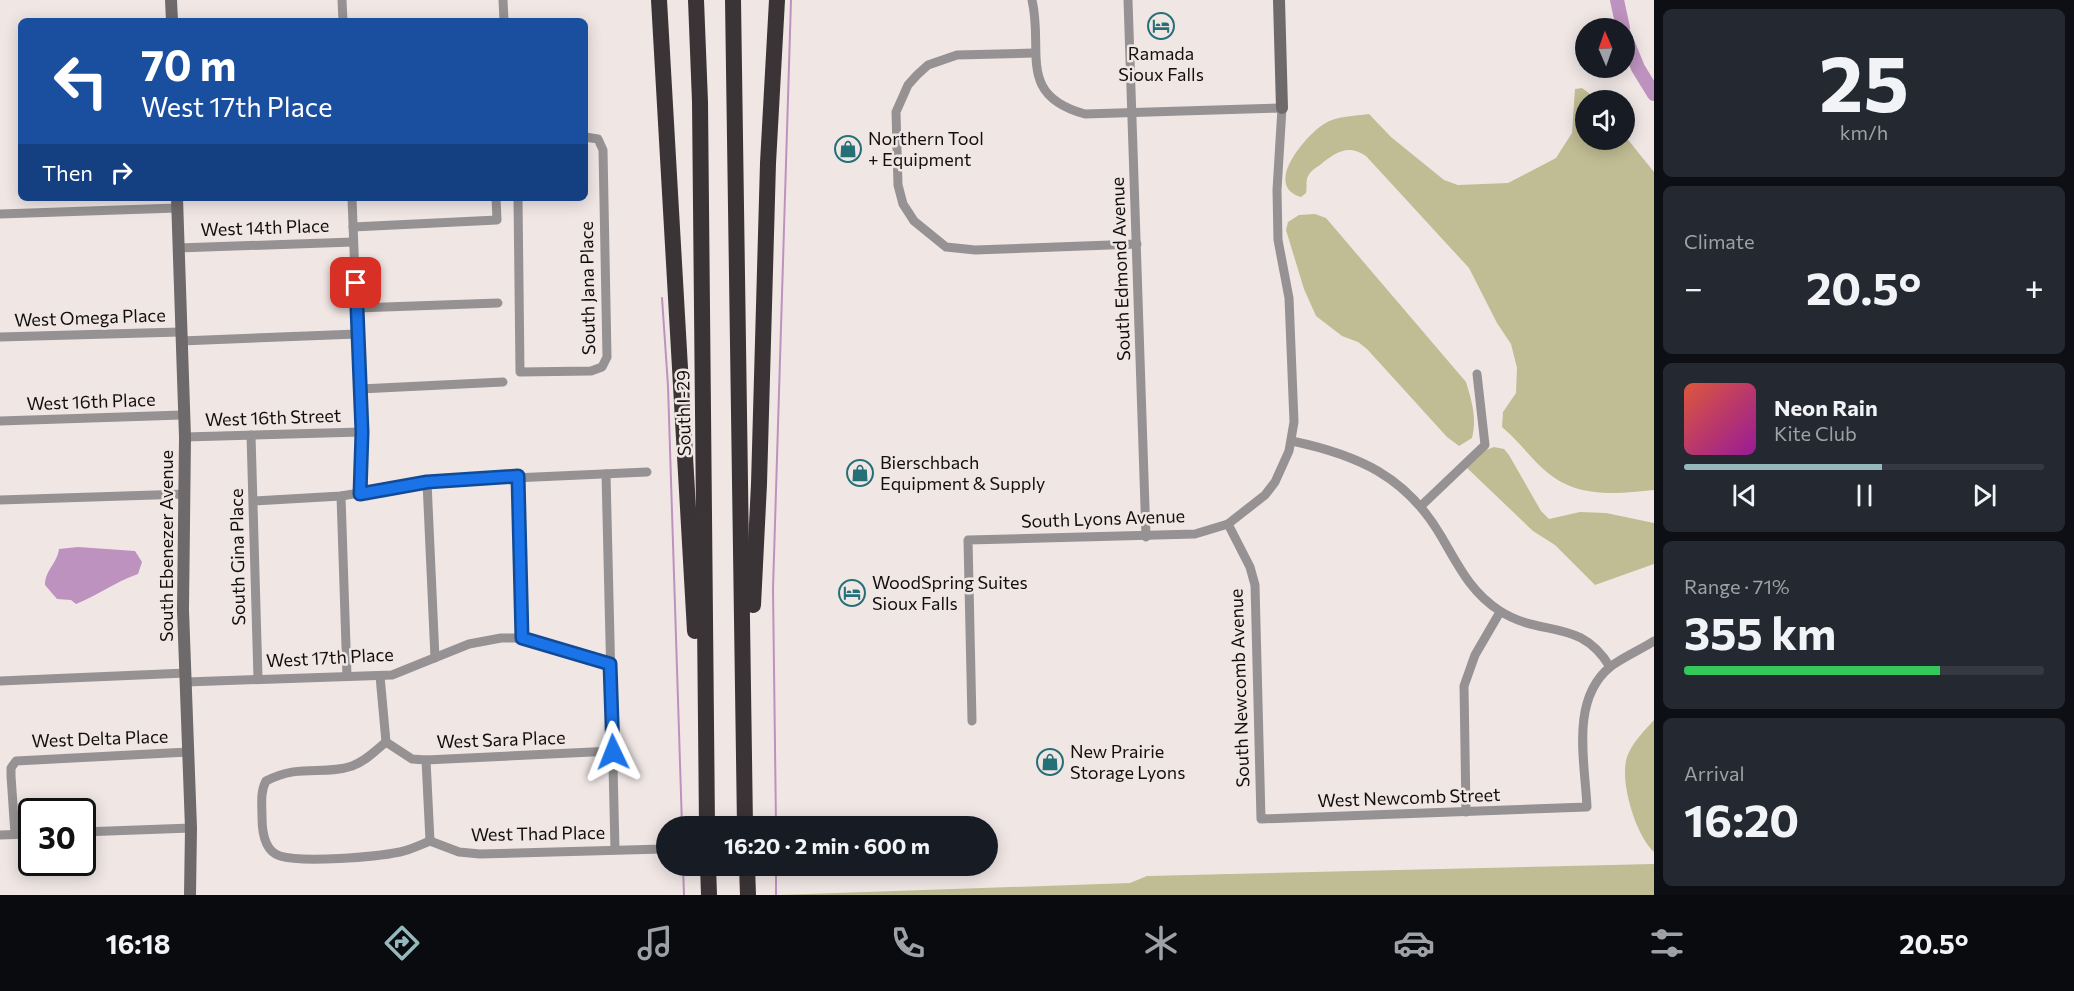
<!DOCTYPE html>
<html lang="en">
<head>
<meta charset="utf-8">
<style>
	body { margin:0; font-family:Commissioner,sans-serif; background:#242831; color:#f1f3f6; height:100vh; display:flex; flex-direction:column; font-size:22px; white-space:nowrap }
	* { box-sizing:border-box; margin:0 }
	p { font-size:20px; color:#9ea1a6 }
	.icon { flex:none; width:33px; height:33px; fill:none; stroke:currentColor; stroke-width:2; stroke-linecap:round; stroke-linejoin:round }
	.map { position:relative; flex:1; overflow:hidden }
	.drawer { display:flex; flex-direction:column; gap:9px; padding:9px; background:#0d0f14; width:420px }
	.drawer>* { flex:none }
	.hud { position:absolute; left:18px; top:18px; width:570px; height:183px; border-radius:9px; box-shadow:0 3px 15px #0003; background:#1a4fa0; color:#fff; overflow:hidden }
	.needle { width:39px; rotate:358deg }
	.buttons { position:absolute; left:1575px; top:18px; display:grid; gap:12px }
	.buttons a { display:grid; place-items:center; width:60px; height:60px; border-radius:50%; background:#171b24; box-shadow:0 3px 15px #0003; font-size:30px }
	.speed { position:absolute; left:18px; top:798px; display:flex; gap:12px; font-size:30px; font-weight:700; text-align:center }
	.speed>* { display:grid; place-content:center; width:78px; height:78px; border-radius:50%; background:#171b24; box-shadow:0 3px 15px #0003; line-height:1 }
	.speed .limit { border:3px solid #111; border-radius:9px; background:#fff; color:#111 }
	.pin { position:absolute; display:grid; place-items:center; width:51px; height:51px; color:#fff; margin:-26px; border-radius:12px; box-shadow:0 3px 9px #0006 }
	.me { position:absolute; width:66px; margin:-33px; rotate:358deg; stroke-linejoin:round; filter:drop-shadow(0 0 4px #0008) }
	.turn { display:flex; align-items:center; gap:21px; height:126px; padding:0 24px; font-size:27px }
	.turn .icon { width:78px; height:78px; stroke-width:2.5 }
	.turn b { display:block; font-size:42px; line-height:51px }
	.then { display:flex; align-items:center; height:57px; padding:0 24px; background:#0003; gap:12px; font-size:22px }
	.big { font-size:45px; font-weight:700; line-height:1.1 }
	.drawer .card { flex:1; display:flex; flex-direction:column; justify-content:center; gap:9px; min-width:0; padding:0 21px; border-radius:9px; background:#242831 }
	.drawer .dial { align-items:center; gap:0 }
	.dial b { font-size:78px; line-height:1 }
	.song { display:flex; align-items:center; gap:18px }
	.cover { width:72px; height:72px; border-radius:9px; background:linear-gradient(135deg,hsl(10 70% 55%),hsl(300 70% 35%)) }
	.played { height:6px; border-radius:3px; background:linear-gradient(90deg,#95b8bd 55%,#363941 55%) }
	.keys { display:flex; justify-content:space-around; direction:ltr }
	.heat { display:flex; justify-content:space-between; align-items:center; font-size:33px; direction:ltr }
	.charge { height:9px; border-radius:4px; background:linear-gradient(90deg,#34c759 71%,#363941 0) }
	.trip { position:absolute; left:656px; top:816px; width:342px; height:60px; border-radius:30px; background:#171b24; box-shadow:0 3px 15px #0003; font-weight:700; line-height:60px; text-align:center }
	.dock { display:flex; height:96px; justify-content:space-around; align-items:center; background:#090b0e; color:#9ea1a6 }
	.dock .icon { width:42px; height:42px }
	.dock .on { color:#95b8bd }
	.dock b { font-size:27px; color:#f1f3f6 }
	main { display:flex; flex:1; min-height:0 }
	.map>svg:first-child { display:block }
	.green { fill:#c0bc93 }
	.water { fill:#be92bf }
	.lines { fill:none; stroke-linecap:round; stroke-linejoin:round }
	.stream { stroke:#be92bf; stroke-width:2 }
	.river { stroke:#be92bf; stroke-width:14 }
	.street { stroke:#969293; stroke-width:9 }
	.secondary { stroke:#6e696a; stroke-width:12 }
	.highway { stroke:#3b3436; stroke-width:16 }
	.route-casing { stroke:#114b97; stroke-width:15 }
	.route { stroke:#1a73e8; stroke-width:10 }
	.labels { text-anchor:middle; stroke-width:5; stroke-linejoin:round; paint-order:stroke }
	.poi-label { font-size:18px; fill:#120f0e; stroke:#f0e7e5; text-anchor:start }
	.street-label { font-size:18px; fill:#120f0e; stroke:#f0e7e5 }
</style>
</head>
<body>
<main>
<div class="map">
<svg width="1654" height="895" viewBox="0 0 1654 895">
	<rect width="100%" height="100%" fill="#f0e7e5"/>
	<g class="green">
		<path d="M 1582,88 L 1598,100 L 1586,100 L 1586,140 L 1624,140 L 1625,136 L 1654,172 L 1654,490 C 1617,494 1578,498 1548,473 C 1531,459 1519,441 1502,427 L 1503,412 L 1516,393 L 1517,368 L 1511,344 L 1497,323 L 1469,268 L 1366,156 C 1348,144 1336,152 1320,165 C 1315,168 1309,172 1307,179 C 1306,183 1307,189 1306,193 L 1301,197 C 1262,186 1306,135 1324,124 C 1336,116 1355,116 1369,114 L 1391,137 L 1444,180 L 1458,185 L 1508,183 L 1556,158 L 1572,133 L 1575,89 Z"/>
		<path d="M 1315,214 L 1326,218 L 1466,382 C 1472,402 1477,418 1472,438 L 1459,446 L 1447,437 L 1367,349 L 1358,342 L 1342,336 L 1316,316 L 1304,289 L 1286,230 L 1288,222 L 1299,215 Z"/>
		<polygon points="1494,447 1504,449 1509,455 1541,511 1549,519 1580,512 1606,513 1654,523 1654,564 1595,585 1555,545 1533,531 1466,467 1486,450"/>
		<path d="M 1654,720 L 1654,852 C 1636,836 1619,781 1627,757 C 1632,743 1644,731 1654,720 Z"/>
		<polygon points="1654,864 1654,895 779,895 1130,883 1147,876"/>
	</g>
	<path class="water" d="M 78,547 L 135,551 L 142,562 L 138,574 C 115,582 98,595 76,604 L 71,600 L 57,599 L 45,585 C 45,570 57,564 59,549 Z"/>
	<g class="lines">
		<g class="stream">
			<polyline points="662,298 668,386 682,826"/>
			<polyline points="776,826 773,589 791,0"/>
			<polyline points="683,866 684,895"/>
			<polyline points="776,895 776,866"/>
		</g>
		<g class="river">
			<polyline points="1617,0 1623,28"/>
			<polyline points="1624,34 1638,68 1654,94"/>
		</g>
		<g class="street">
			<polyline points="342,0 343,21"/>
			<polyline points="503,0 504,21"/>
			<polyline points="1128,0 1146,537"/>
			<polyline points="1034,53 957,55 928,65 917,75 908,85 896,112 898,185 903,204 914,221 946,247 975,250 1137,244"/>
			<polyline points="352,198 361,432 360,493"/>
			<polyline points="518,198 520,372 591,371 602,367 607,357 603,150 598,139 585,137"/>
			<polyline points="0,214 177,208"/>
			<polyline points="353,227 497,220 496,198"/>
			<polyline points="178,248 353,242"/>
			<polyline points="357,308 498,303"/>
			<polyline points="0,337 180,332"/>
			<polyline points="181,341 357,334"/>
			<polyline points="360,389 503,382"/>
			<polyline points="0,421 182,415"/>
			<polyline points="251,435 258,678"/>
			<polyline points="185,437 361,432"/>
			<path d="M 1292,441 C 1358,455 1406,476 1441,536 C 1458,565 1471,593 1500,611 C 1542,638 1580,617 1610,667"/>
			<polyline points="606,474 615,849"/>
			<polyline points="517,476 522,638"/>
			<polyline points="427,482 435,658"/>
			<polyline points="341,496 347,676"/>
			<polyline points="0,500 185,494"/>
			<polyline points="254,501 341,496 427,482 647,472"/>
			<polyline points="1421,506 1485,445 1477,374"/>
			<path d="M 1228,524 L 1250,567 L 1255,585 L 1261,819 L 1587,807 C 1585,762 1570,700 1610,667 C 1623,657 1640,650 1654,641"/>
			<polyline points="380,676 386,742 412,759 426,760 430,841"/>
			<polyline points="0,681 186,673"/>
			<polyline points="186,682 392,675 469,644 501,638 522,638 611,664"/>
			<path d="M 972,721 L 968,540 L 1195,534 L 1228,524 L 1265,495 L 1275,482 L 1289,451 L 1294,422 L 1289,298 L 1278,240 L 1277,190 L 1282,108 L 1085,114 C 1016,95 1044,51 1032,0"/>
			<path d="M 386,742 C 375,751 366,761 352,766 C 322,776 301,763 266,781 C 260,792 262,805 262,817 C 262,831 264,851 280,856 C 303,863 375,857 400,852 C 410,850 420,845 430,841 L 459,852 L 480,854 L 663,849"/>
			<polyline points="426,760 613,751"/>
			<polyline points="1466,812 1464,686 1475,655 1500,612"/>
			<polyline points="82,832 191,828"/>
			<polyline points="15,834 11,776 11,768 16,761 188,752"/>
			<polyline points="0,835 32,834"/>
		</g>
		<g class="secondary">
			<polyline points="171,0 172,21"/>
			<polyline points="1279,0 1282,108"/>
			<polyline points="177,198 185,437 183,610 191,828 190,895"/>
		</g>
		<g class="highway">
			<polyline points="659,0 695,631"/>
			<polyline points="696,0 700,102 707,826"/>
			<polyline points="733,0 745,826"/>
			<polyline points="753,605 759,484 768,163 777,0"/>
			<polyline points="708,866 709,895"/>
			<polyline points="747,866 748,895"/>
		</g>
	</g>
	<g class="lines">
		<defs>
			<polyline id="route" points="356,283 362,432 360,494 427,482 518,476 522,638 610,664 613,752"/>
		</defs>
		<use href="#route" class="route-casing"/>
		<use href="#route" class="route"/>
	</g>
	<defs>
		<symbol id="hotel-ring" viewBox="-11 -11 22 22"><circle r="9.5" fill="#f0e7e5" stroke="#256f77" stroke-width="1.5"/><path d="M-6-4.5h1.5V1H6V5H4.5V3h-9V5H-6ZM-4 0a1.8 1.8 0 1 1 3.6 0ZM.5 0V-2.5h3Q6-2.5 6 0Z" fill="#256f77"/></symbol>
		<symbol id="shop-ring" viewBox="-11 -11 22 22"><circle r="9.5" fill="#f0e7e5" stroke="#256f77" stroke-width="1.5"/><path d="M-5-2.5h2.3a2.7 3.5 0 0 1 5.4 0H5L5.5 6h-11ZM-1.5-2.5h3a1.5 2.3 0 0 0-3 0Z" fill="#256f77"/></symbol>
	</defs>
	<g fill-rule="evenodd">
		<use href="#hotel-ring" x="1146" y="11" width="30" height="30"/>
		<use href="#shop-ring" x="833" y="134" width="30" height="30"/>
		<use href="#shop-ring" x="845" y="458" width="30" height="30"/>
		<use href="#hotel-ring" x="837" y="578" width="30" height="30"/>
		<use href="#shop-ring" x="1035" y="747" width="30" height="30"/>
	</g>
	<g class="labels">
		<g class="poi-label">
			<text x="1161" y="60" text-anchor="middle">Ramada<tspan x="1161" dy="21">Sioux Falls</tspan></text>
			<text x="868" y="145">Northern Tool<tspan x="868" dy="21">+ Equipment</tspan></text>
			<text x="880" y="469">Bierschbach<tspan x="880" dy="21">Equipment &amp; Supply</tspan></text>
			<text x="872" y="589">WoodSpring Suites<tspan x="872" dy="21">Sioux Falls</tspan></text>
			<text x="1070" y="758">New Prairie<tspan x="1070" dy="21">Storage Lyons</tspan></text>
		</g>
		<g class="street-label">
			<text transform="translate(265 228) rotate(-2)" y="6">West 14th Place</text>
			<text transform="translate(1121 269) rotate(-92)" y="6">South Edmond Avenue</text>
			<text transform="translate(588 288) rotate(-91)" y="6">South Jana Place</text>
			<text transform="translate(90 318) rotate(-2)" y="6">West Omega Place</text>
			<text transform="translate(91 402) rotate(-2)" y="6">West 16th Place</text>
			<text transform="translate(684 413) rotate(-91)" y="6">South I-29</text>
			<text transform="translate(273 418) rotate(-2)" y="6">West 16th Street</text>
			<text transform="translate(1103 519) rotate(-2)" y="6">South Lyons Avenue</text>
			<text transform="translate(167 546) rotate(-90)" y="6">South Ebenezer Avenue</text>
			<text transform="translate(238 557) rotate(-91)" y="6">South Gina Place</text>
			<text transform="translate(330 658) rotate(-3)" y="6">West 17th Place</text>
			<text transform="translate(1240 688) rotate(-92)" y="6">South Newcomb Avenue</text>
			<text transform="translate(100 739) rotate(-2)" y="6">West Delta Place</text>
			<text transform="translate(501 740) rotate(-2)" y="6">West Sara Place</text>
			<text transform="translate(1409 798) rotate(-2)" y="6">West Newcomb Street</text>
			<text transform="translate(538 834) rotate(-1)" y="6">West Thad Place</text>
		</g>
	</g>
</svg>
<div class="buttons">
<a><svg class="needle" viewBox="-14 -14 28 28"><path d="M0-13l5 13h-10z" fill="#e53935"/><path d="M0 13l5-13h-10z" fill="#9ea1a6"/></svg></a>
<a><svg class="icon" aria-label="sound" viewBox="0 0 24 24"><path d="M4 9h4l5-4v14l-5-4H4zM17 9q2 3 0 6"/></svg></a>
</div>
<div class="speed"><div class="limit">30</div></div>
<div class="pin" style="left:356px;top:283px;background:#d93025"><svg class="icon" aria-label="arrive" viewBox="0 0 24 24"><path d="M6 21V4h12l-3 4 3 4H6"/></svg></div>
<svg class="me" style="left:613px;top:752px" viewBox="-20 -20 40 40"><path d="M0-17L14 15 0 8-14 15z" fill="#1a73e8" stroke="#fff" stroke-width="4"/></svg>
<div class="trip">16:20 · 2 min · 600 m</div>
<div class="hud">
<div class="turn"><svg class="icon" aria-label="left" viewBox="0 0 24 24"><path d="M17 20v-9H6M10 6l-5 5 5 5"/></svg><div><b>70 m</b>West 17th Place</div></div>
<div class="then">Then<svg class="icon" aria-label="right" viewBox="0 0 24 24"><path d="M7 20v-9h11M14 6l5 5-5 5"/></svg></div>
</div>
</div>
<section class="drawer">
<div class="card dial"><b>25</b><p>km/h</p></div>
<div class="card"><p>Climate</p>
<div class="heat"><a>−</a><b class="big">20.5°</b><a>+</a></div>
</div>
<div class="card">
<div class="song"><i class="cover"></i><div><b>Neon Rain</b><p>Kite Club</p></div></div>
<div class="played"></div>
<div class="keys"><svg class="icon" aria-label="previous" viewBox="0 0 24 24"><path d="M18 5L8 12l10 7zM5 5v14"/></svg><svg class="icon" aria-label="pause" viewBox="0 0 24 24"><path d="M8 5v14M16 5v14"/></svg><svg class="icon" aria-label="next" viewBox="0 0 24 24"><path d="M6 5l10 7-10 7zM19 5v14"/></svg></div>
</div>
<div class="card"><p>Range · 71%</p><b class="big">355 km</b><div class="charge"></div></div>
<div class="card"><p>Arrival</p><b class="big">16:20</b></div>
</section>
</main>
<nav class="dock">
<b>16:18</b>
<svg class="icon on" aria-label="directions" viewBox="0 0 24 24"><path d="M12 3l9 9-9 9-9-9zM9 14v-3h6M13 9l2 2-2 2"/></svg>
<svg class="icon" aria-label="music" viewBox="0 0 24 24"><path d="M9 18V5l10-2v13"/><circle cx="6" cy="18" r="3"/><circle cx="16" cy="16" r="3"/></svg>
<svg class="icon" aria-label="phone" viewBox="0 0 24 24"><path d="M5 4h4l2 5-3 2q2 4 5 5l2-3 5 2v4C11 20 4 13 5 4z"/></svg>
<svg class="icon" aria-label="climate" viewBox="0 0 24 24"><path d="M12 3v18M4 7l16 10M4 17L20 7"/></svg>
<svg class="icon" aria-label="car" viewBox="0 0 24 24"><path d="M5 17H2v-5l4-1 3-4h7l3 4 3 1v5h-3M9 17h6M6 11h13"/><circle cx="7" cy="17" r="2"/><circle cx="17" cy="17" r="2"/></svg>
<svg class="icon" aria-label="filters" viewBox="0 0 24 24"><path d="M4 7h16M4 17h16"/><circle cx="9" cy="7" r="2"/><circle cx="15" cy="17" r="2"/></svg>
<b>20.5°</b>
</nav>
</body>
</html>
